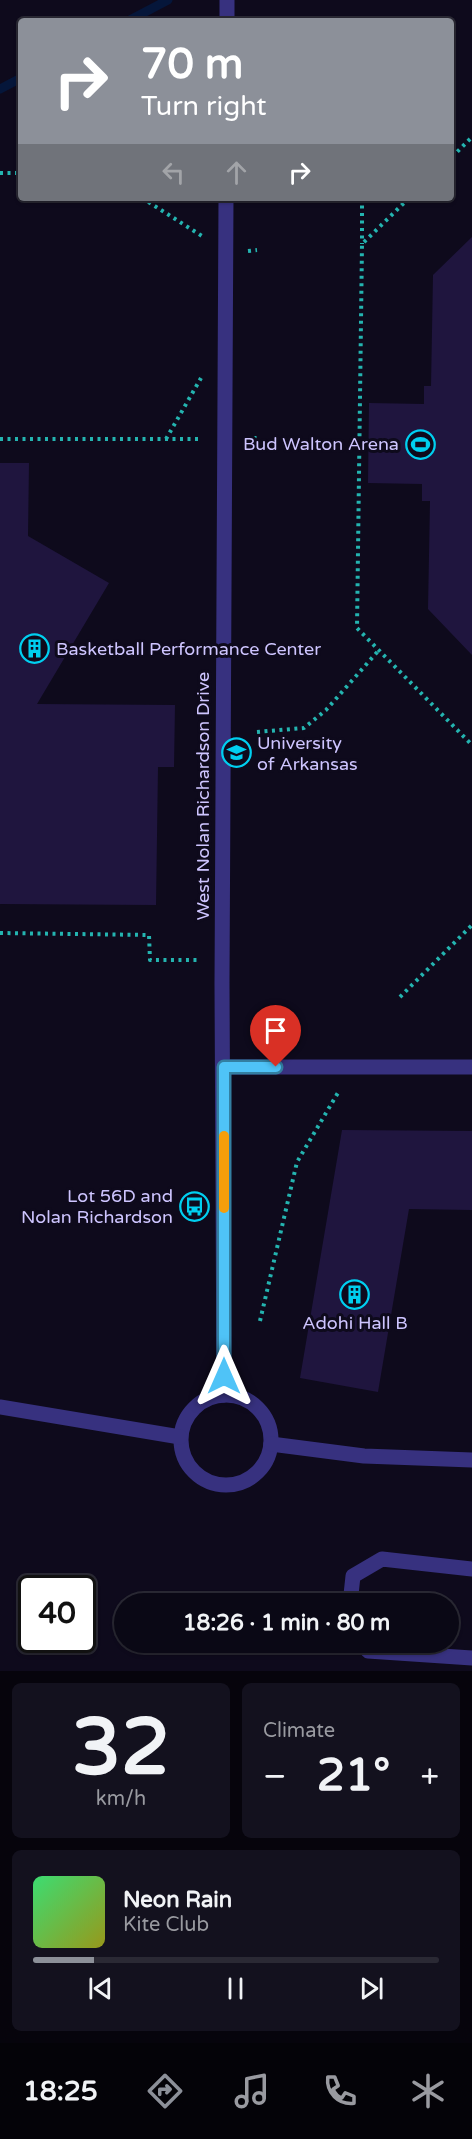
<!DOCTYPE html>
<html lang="en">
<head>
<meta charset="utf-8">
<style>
	body { margin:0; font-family:"Varela Round",sans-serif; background:#13111e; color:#f1f3f6; height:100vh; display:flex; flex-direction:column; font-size:22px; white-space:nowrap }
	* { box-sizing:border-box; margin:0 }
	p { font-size:20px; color:#999aa0 }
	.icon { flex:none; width:33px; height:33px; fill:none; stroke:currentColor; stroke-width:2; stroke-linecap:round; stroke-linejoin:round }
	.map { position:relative; height:1671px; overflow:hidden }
	.side { display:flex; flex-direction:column; gap:12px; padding:12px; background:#06040c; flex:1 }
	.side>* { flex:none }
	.banner { position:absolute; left:18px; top:18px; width:436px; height:183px; border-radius:6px; box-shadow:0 2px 4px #0004,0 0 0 2px #2a2934; background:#8c9099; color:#fff; overflow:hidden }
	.speed { position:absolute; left:18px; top:1575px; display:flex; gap:12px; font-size:30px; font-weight:700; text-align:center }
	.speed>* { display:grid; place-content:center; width:78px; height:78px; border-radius:50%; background:#0a0815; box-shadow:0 2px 4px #0004,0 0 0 2px #2a2934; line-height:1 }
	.speed .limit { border:3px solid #111; border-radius:9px; background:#fff; color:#111 }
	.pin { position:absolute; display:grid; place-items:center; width:51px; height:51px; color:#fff; margin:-62px -26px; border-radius:50% 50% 50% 0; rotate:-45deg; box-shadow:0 0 6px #0007 }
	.pin .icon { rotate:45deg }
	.me { position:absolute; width:66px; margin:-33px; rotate:0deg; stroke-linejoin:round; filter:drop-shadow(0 0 4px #0008) }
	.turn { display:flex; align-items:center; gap:21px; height:126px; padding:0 24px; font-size:27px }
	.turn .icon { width:78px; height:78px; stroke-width:2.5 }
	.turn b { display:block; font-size:42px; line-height:51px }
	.lanes { display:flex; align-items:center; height:57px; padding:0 24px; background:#0003; justify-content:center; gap:30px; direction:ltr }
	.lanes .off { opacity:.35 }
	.big { font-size:45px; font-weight:800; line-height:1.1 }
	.side .tile { flex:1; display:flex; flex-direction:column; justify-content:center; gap:9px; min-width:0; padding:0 21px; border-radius:9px; background:#13111e }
	.side .dial { align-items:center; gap:0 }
	.dial b { font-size:78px; line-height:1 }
	.song { display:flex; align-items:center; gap:18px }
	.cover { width:72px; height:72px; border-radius:9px; background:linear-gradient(135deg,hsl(140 70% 55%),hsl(60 70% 35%)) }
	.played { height:6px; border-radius:3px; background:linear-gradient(90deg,#8c9099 15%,#2a2934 15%) }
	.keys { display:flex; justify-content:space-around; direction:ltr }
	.heat { display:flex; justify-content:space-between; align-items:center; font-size:33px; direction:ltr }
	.side .tiles { flex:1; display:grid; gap:12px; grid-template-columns:1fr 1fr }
	.tile:last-child { grid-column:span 2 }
	.trip { position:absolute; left:114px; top:1593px; width:345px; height:60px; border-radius:30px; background:#0a0815; box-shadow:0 2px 4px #0004,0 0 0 2px #2a2934; font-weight:800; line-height:60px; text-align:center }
	.tabs { display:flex; height:96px; justify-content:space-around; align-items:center; background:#040308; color:#999aa0 }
	.tabs .icon { width:42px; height:42px }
	.tabs .current { color:#8c9099 }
	.tabs b { font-size:27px; color:#f1f3f6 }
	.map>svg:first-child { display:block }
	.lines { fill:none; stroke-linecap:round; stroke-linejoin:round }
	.stream { stroke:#05163a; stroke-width:9 }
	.building { fill:#1f153e }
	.path { stroke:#24b4b0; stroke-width:4; stroke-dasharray:3 4.5; stroke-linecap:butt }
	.service { stroke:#37317f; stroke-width:15 }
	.tertiary { stroke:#37317f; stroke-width:15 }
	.route-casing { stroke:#337fa1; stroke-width:15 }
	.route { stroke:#4fc3f7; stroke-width:10 }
	.slow { stroke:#f59e0b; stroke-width:10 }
	.labels { text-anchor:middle; stroke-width:6; stroke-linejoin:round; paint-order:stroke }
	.poi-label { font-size:18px; fill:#cec5ff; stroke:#0e0a1c; text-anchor:end }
	.street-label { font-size:18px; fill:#cec5ff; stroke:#0e0a1c }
</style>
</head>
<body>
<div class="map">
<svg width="472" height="1671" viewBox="0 0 472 1671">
	<rect width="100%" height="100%" fill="#0e0a1c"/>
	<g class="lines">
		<g class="stream">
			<polyline points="128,21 168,0"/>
			<polyline points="0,89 21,78"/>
		</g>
	</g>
	<g class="building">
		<polygon points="472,237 472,655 428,609 430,501 422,501 422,484 368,483 369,403 424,404 424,386 431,386 433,275"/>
		<polygon points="0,463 29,463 28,536 109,583 37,704 175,705 174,767 158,767 156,905 0,904"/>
		<polygon points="342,1130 472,1131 472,1210 409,1209 378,1392 300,1378"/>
	</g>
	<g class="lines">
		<g class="path">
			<polyline points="452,157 472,137"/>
			<polyline points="0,173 21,173"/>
			<polyline points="142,198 202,236"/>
			<polyline points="362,198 362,244"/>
			<polyline points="409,198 362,244 357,628 472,745"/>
			<polyline points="248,251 257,250"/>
			<polyline points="246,438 257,438"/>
			<polyline points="0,439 202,439"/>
			<polyline points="166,439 201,378"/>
			<polyline points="257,732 304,728 326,710 379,650"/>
			<polyline points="0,933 149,935 150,960 198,960"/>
			<polyline points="400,997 472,925"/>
			<polyline points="260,1321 297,1162 339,1091"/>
		</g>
		<g class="service">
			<polyline points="224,1067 472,1067"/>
			<polyline points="350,1604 353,1576 382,1559 472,1569"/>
			<polyline points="361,1642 368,1651 472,1658"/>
		</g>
		<g class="tertiary">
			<polyline points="227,21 227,0"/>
			<circle cx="226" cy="1440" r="45"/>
			<polyline points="224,1395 222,983 226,198"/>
			<polyline points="0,1407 180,1437"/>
			<polyline points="271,1444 364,1456 472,1460"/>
		</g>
	</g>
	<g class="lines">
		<defs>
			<polyline id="route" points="224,1376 224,1067 276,1067"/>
		</defs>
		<use href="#route" class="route-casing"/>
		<use href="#route" class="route"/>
		<polyline class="slow" points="224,1136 224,1208"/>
	</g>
	<defs>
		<symbol id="stadium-ring" viewBox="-11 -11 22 22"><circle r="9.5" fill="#0e0a1c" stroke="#00cff0" stroke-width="1.5"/><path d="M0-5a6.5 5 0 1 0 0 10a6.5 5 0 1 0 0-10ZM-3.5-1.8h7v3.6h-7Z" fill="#00cff0"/></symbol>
		<symbol id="building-ring" viewBox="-11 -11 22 22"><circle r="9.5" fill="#0e0a1c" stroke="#00cff0" stroke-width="1.5"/><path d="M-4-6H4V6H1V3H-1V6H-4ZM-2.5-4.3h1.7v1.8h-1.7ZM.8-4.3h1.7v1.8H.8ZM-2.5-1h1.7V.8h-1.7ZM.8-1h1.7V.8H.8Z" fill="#00cff0"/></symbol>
		<symbol id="university-ring" viewBox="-11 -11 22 22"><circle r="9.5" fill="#0e0a1c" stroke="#00cff0" stroke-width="1.5"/><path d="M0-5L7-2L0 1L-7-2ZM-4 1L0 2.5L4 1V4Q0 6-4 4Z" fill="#00cff0"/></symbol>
		<symbol id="bus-ring" viewBox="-11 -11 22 22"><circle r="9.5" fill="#0e0a1c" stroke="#00cff0" stroke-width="1.5"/><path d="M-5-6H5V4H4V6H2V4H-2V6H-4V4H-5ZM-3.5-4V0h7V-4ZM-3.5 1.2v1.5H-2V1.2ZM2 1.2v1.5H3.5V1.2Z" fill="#00cff0"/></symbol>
	</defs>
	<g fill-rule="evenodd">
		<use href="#stadium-ring" x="404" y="428" width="33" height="33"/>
		<use href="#building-ring" x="18" y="632" width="33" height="33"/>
		<use href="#university-ring" x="220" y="736" width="33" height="33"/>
		<use href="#bus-ring" x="178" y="1190" width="33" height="33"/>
		<use href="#building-ring" x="338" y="1278" width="33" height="33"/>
	</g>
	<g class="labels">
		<g class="poi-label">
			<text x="399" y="450">Bud Walton Arena</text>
			<text x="56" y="655" text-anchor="start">Basketball Performance Center</text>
			<text x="257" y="749" text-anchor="start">University<tspan x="257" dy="21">of Arkansas</tspan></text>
			<text x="173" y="1202">Lot 56D and<tspan x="173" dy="21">Nolan Richardson</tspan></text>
			<text x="355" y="1329" text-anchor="middle">Adohi Hall B</text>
		</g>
		<g class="street-label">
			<text transform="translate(203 796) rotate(-90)" y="6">West Nolan Richardson Drive</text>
		</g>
	</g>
</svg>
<div class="speed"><div class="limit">40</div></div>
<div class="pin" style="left:276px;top:1067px;background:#d93025"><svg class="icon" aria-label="arrive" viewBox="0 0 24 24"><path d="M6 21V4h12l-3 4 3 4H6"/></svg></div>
<svg class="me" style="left:224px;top:1376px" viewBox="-20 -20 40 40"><path d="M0-17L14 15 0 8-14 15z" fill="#4fc3f7" stroke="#fff" stroke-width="4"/></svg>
<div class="trip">18:26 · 1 min · 80 m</div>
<div class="banner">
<div class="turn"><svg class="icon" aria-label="right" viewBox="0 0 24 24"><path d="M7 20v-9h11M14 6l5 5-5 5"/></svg><div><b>70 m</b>Turn right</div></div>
<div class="lanes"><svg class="icon off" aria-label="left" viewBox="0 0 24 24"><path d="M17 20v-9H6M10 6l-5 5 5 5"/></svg><svg class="icon off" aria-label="ahead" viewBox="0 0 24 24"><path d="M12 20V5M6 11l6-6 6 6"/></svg><svg class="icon" aria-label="right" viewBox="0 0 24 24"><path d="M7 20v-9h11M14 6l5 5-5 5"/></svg></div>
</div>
</div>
<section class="side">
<div class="tiles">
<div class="tile dial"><b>32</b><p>km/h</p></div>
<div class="tile"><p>Climate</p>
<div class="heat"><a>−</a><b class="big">21°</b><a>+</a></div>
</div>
<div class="tile">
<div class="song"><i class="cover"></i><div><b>Neon Rain</b><p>Kite Club</p></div></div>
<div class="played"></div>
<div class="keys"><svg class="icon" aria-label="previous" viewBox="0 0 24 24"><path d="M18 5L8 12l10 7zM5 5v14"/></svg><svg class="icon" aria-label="pause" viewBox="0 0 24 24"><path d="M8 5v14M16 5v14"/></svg><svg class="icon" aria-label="next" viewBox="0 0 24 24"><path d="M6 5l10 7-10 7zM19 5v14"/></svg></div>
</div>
</div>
</section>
<nav class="tabs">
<b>18:25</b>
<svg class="icon current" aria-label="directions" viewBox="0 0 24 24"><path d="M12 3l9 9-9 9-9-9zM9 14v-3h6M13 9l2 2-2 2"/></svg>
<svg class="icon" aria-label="music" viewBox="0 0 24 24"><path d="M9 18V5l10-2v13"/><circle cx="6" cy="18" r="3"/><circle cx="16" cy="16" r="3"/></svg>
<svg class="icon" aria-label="phone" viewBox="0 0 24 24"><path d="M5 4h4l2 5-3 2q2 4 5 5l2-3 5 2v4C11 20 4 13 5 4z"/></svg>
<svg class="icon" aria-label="climate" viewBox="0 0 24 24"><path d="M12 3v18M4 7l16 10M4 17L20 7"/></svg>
</nav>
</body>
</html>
